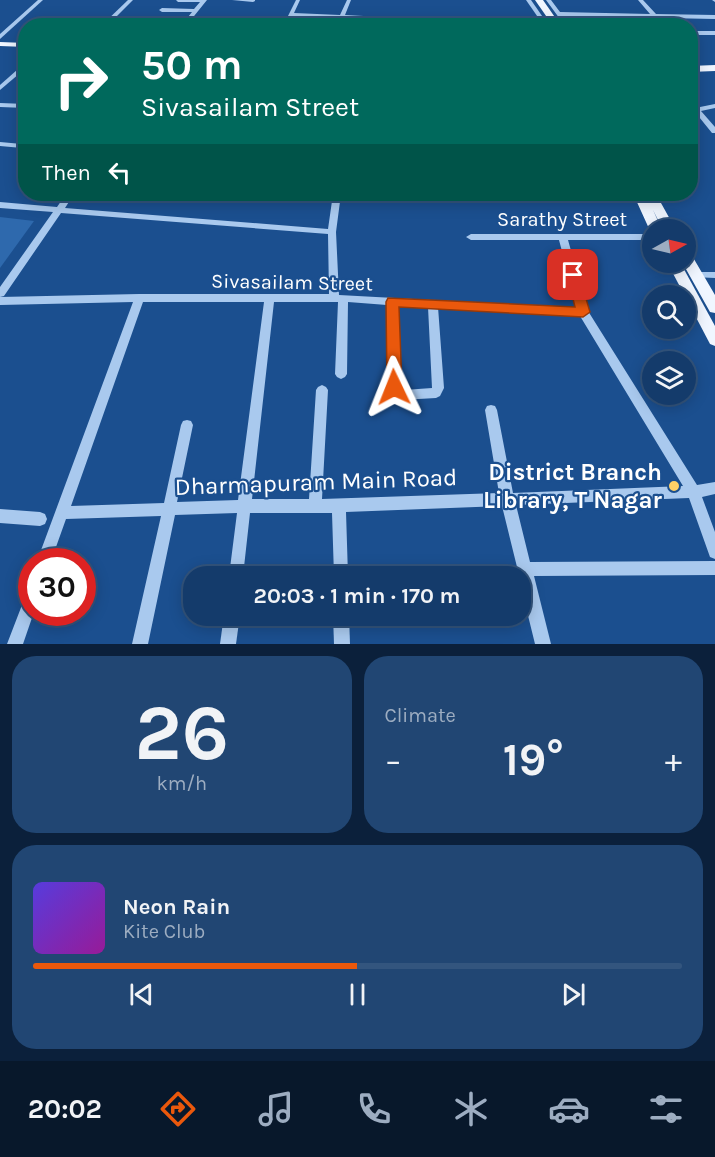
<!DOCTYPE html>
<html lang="en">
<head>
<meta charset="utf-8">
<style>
	body { margin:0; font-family:Karla,sans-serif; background:#214673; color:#f1f3f6; height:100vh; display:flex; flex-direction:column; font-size:22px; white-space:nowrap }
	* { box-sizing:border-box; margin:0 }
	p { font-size:20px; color:#9dadc1 }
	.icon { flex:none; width:33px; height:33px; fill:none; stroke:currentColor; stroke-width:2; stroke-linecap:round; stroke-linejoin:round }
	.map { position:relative; height:644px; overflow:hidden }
	.details { display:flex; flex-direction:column; gap:12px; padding:12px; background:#0b203b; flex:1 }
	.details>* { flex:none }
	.hud { position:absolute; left:18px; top:18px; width:680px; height:183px; border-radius:24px; box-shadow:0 3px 15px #0003,0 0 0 2px #33557e; background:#00695c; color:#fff; overflow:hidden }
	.needle { width:39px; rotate:82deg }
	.buttons { position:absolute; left:642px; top:219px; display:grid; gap:12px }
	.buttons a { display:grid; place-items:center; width:54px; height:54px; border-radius:50%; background:#143b6b; box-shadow:0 3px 15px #0003,0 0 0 2px #33557e; font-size:30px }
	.speed { position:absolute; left:18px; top:548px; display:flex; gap:12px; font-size:30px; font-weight:700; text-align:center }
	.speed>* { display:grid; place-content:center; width:78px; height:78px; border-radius:50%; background:#143b6b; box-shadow:0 3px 15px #0003,0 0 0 2px #33557e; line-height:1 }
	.speed .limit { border:9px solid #d22; background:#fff; color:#111 }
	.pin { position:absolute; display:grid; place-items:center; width:51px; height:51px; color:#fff; margin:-26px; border-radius:12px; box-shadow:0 3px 9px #0006 }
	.me { position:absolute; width:66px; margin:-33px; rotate:358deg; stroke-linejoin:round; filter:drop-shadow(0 0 4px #0008) }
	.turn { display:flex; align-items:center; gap:21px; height:126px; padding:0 24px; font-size:27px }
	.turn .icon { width:78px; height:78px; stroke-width:2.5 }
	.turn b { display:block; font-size:42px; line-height:51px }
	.then { display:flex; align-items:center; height:57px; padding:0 24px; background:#0003; gap:12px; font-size:22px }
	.big { font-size:45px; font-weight:700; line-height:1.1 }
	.details .tile { flex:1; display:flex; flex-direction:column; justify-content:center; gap:9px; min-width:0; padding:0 21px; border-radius:24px; background:#214673 }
	.details .dial { align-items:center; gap:0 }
	.dial b { font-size:78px; line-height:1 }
	.song { display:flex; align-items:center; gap:18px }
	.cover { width:72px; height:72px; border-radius:9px; background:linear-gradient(135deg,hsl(250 70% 55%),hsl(300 70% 35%)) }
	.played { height:6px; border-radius:3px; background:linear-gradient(90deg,#ea580c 50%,#33557e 50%) }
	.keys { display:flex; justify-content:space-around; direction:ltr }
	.heat { display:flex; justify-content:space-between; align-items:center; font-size:33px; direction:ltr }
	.details .tiles { flex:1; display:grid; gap:12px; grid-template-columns:1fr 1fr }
	.tile:last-child { grid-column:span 2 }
	.trip { position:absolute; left:183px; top:566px; width:348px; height:60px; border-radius:24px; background:#143b6b; box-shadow:0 3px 15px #0003,0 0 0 2px #33557e; font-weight:700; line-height:60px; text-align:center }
	.dock { display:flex; height:96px; justify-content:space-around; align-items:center; background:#08182b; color:#9dadc1 }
	.dock .icon { width:42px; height:42px }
	.dock .current { color:#ea580c }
	.dock b { font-size:27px; color:#f1f3f6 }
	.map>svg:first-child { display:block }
	.green { fill:#2e69ad }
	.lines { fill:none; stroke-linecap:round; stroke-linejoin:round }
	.minor { fill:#a9c9ee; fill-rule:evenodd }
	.major { fill:#f0f6ff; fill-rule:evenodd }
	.route { fill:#ea580c; stroke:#983908; stroke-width:1.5 }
	.poi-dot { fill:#ffd166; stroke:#1b4f8f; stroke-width:2 }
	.labels { text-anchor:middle; stroke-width:4.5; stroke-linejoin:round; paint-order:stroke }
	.street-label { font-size:20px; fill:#fff; stroke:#1b4f8f }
	.near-poi-label { font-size:24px; font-weight:bold; fill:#fff; stroke:#1b4f8f; text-anchor:end }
	.near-street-label { font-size:24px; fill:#fff; stroke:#1b4f8f }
</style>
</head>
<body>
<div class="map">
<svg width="715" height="644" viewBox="0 0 715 644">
	<rect width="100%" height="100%" fill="#1b4f8f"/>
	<polygon class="green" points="0,217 34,221 0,268"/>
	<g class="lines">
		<g class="minor">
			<polygon points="38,0 43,0 0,39 0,34"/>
			<polygon points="128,0 133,0 107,26 101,26"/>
			<polygon points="176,0 207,0 186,26 181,26 192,12 162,12 159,10 162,8 194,9 200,2 178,2"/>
			<polygon points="232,0 255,0 255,1 253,2"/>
			<polygon points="296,0 300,0 294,13 340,15 347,0 351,0 345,15 456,21 460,26 293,16 288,26 283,26"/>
			<polygon points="526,0 531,0 549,26 544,26"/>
			<polygon points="546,0 551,0 560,12 650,14 638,0 643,0 656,14 715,15 715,19 563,16 570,26 565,26"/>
			<polygon points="712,0 715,0 715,2"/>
			<rect x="690" y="31" width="25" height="4"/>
			<polygon points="26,62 26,68 0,90 0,85"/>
			<polygon points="0,103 26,104 26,108 0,107"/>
			<polygon points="715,104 715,108 701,111 715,127 715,133 712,133 695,112 690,113 690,109"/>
			<polygon points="0,142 22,144 26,146 22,148 0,146"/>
			<path d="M 66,194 L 74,194 L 65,208 L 328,229 L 333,194 L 341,194 L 336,232 L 339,295 L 577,308 L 559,240 L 471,240 L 466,237 L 471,234 L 652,234 L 652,240 L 568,240 L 588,311 L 697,485 L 715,482 L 715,494 L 702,497 L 715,532 L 715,559 L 710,557 L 689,498 L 516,505 L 530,562 L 715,561 L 715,575 L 534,576 L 551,644 L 535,644 L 520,583 L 520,576 L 519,576 L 516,569 L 517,567 L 502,506 L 346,512 L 348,576 L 334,576 L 332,513 L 250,513 L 243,576 L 229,576 L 237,513 L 175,515 L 148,644 L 132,644 L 161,516 L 66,519 L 51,561 L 37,561 L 133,302 L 0,305 L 0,287 L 53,212 L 0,208 L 0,202 L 57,207 ZM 61,213 L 328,234 L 329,294 L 139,294 L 0,297 L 4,296 ZM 143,302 L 264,302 L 238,500 L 177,502 L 193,425 L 191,421 L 187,420 L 183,421 L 181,425 L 164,503 L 71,506 ZM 274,302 L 338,302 L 335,374 L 337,377 L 341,379 L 345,377 L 347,374 L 348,302 L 387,305 L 388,387 L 397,398 L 401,400 L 436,398 L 440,396 L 444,388 L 438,307 L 580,316 L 683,486 L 513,493 L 497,410 L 495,406 L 491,405 L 487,406 L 485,410 L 499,493 L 322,499 L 328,390 L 326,387 L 322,385 L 318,387 L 316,390 L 309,499 L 252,499 ZM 397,305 L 428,307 L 432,388 L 404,390 L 400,386 Z"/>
			<polygon points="603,194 640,194 644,196 640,198 607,196"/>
			<polygon points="696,272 715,272 715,278 693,277 691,275 693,273"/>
			<polygon points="0,509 40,512 45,514 47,519 45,524 40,526 0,523"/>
			<polygon points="32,590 32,612 34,612 23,644 7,644 27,592"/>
			<polygon points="224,615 240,615 236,644 220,644"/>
			<polygon points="333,615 349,615 350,644 334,644"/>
		</g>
		<g class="major">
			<polygon points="535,0 543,0 561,26 553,26"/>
			<polygon points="0,42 26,43 26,47 0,46"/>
			<polygon points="715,65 715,71 690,72 690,66"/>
			<polygon points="644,194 656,194 676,230 663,230 653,210 662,230 652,230 651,233 636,200 638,197 646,197"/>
			<polygon points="686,253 691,254 715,295 715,313 710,312 682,262 686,262"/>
			<polygon points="667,262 680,262 715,326 715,346 710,344"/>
		</g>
	</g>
	<polygon class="route" points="573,271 579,275 590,312 583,317 399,307 402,387 400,392 389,392 387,387 386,302 388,298 575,307 567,275"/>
	<circle class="poi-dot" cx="674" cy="486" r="6"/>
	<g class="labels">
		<g class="street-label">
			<text x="562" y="226">Sarathy Street</text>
			<text transform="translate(292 282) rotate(1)" y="7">Sivasailam Street</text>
		</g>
		<g class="near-poi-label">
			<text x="662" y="480">District Branch<tspan x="662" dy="28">Library, T Nagar</tspan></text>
		</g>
		<g class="near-street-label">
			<text transform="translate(316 482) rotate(-2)" y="8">Dharmapuram Main Road</text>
		</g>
	</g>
</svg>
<div class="buttons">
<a><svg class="needle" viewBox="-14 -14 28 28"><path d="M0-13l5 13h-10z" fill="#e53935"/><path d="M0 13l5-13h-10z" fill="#9dadc1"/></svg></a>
<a><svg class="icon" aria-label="search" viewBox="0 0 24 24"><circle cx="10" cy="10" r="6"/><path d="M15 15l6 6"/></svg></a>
<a><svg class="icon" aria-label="layers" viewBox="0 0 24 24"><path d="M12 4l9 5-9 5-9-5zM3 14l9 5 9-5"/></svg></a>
</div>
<div class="speed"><div class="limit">30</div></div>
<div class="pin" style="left:573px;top:275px;background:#d93025"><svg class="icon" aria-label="arrive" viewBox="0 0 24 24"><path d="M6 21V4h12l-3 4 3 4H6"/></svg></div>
<svg class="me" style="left:394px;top:387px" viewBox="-20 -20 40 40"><path d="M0-17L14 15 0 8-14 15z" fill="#ea580c" stroke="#fff" stroke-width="4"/></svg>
<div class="trip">20:03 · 1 min · 170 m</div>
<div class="hud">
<div class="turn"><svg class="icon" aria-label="right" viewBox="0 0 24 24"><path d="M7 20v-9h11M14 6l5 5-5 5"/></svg><div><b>50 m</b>Sivasailam Street</div></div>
<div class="then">Then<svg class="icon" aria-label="left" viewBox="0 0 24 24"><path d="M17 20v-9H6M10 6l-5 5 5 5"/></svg></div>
</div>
</div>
<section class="details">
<div class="tiles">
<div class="tile dial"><b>26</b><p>km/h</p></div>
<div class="tile"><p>Climate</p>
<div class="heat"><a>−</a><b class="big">19°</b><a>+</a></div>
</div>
<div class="tile">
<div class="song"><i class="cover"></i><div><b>Neon Rain</b><p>Kite Club</p></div></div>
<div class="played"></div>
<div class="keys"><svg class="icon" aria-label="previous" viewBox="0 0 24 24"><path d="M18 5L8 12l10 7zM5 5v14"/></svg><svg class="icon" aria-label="pause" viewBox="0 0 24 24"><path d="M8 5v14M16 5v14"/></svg><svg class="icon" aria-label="next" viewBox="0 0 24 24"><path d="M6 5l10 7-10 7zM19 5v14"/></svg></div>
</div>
</div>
</section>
<nav class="dock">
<b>20:02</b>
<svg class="icon current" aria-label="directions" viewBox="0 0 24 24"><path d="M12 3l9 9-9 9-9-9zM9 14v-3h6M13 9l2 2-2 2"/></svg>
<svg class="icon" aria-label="music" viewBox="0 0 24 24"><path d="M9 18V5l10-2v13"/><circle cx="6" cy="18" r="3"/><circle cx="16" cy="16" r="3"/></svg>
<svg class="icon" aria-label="phone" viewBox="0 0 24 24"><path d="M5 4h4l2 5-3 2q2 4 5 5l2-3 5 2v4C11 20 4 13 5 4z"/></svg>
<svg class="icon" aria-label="climate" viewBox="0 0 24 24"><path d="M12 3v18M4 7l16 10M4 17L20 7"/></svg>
<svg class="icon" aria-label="car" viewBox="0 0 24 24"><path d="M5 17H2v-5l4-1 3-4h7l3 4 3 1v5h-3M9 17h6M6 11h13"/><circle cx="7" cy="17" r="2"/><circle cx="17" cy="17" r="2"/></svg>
<svg class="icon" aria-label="filters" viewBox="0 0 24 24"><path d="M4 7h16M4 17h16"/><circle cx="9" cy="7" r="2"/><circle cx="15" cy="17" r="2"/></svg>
</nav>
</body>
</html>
